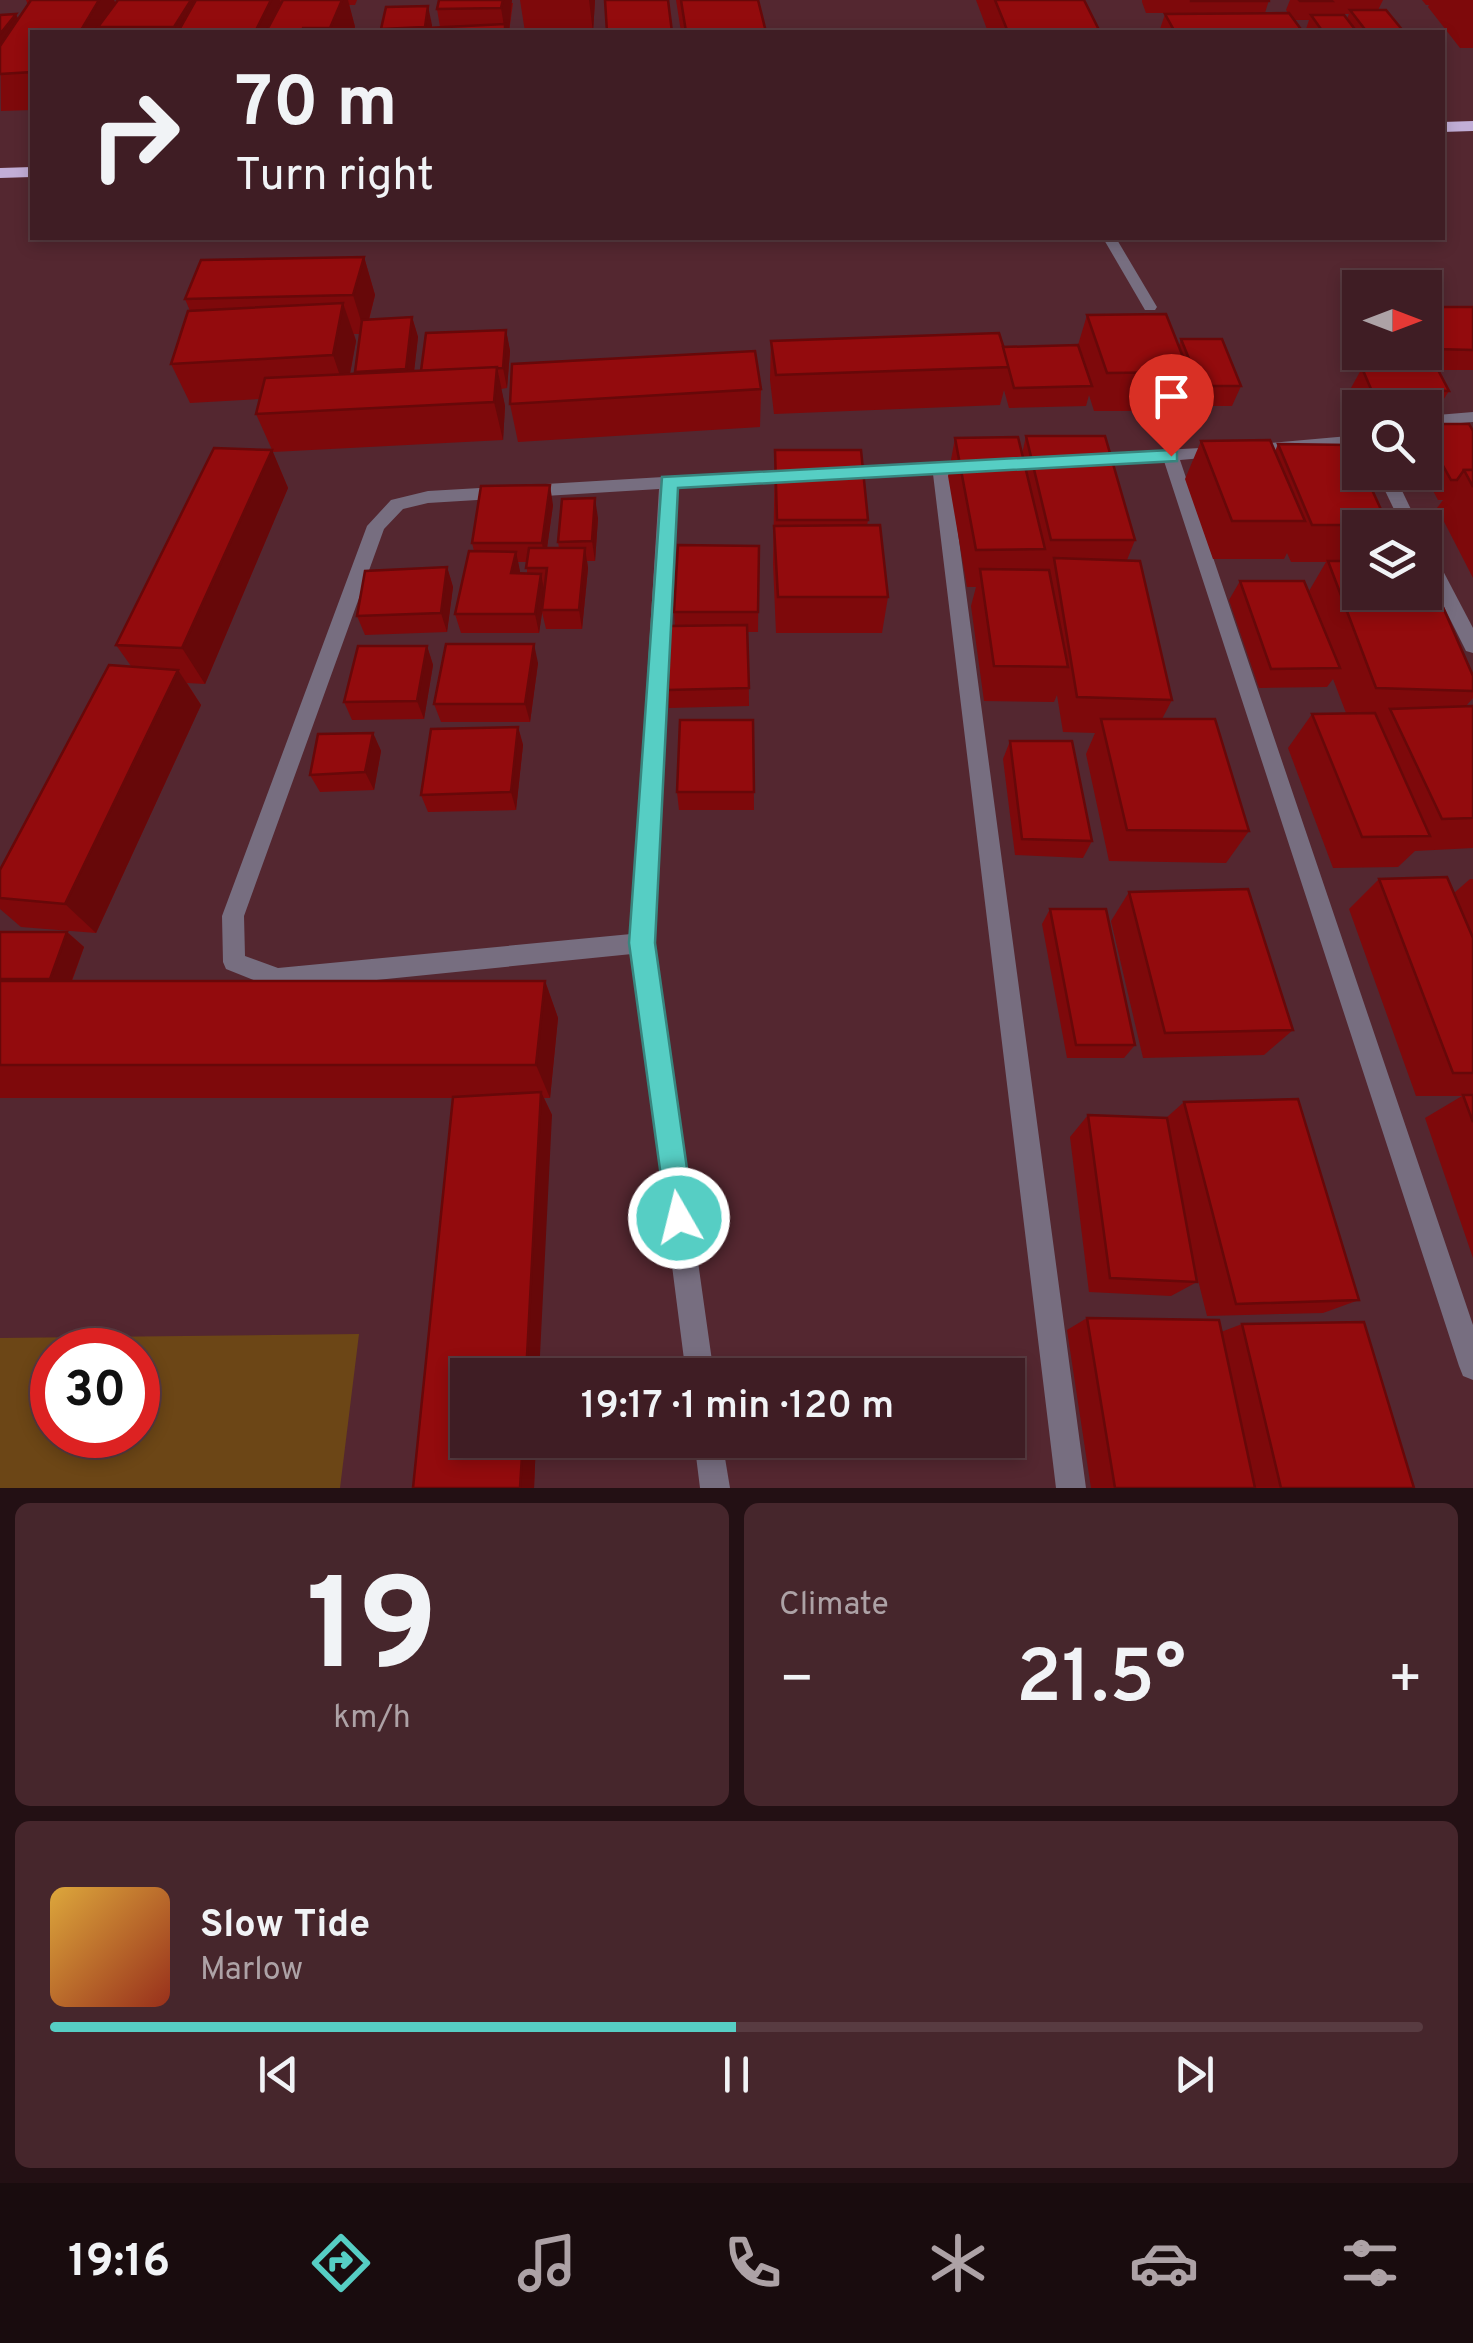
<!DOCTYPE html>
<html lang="en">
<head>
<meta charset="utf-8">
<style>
	body { margin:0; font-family:Overpass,sans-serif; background:#46262c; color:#f1f3f6; height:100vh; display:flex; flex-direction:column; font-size:38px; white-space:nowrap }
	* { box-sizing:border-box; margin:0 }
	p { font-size:32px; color:#ada2a6 }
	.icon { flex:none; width:55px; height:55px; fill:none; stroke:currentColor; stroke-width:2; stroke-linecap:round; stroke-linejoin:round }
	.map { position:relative; height:1488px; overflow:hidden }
	.panel { display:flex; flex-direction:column; gap:15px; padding:15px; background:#231014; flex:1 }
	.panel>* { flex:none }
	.banner { position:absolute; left:30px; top:30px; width:1415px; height:210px; border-radius:0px; box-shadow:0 5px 15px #0003,0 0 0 2px #583b41; background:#3f1d24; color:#f1f3f6; overflow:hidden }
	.needle { width:65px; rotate:90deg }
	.tools { position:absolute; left:1342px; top:270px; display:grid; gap:20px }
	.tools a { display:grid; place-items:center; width:100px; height:100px; border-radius:0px; background:#3f1d24; box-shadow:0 5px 15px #0003,0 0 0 2px #583b41; font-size:50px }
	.speed { position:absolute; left:30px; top:1328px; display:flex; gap:20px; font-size:50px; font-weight:700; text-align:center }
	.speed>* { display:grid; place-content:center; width:130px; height:130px; border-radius:50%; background:#3f1d24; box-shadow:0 5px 15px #0003,0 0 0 2px #583b41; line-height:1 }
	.speed .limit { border:15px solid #d22; background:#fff; color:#111 }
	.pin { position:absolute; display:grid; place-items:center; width:85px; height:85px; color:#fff; margin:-102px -42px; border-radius:50% 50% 50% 0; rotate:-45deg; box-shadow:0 0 10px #0007 }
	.pin .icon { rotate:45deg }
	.me { position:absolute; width:110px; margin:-55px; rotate:352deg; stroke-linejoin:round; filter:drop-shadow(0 0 8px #0008) }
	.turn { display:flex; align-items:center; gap:35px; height:210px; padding:0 40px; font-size:45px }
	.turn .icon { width:130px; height:130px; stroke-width:2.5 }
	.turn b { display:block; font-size:70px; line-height:85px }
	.big { font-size:75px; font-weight:600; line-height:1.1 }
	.panel .widget { flex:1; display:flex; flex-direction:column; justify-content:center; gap:15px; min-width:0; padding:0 35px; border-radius:15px; background:#46262c }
	.panel .dial { align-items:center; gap:0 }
	.dial b { font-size:130px; line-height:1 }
	.song { display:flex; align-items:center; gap:30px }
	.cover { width:120px; height:120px; border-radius:15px; background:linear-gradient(135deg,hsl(40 70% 55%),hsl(10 70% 35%)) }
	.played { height:10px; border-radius:5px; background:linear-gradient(90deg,#56cec4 50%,#583b41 50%) }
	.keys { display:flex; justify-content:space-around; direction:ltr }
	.heat { display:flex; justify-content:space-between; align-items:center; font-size:55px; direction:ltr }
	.panel .tiles { flex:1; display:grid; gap:15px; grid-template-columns:1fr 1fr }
	.widget:last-child { grid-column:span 2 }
	.trip { position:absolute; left:450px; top:1358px; width:575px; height:100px; border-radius:0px; background:#3f1d24; box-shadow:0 5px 15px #0003,0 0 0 2px #583b41; font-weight:600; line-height:100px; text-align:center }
	.menu { display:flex; height:160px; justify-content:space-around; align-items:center; background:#190c0e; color:#ada2a6 }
	.menu .icon { width:70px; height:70px }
	.menu .on { color:#56cec4 }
	.menu b { font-size:45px; color:#f1f3f6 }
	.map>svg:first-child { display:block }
	.green { fill:#6c4616; fill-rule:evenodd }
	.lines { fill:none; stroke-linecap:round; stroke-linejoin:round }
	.service { fill:#776e80; fill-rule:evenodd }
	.minor { fill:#776e80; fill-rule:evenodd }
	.trunk { fill:#c2aed7; fill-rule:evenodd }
	.wall { fill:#7e090b; fill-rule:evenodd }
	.shaded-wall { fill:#670809 }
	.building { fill:#930b0d; stroke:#670809; stroke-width:2.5 }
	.route { fill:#56cec4; stroke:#38867f; stroke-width:2.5 }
</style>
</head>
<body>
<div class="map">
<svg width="1473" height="1488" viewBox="0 0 1473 1488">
	<rect width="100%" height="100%" fill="#542730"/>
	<path class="green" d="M 359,1334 L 340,1488 L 0,1488 L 0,1338 ZM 52,1350 L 138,1350 L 138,1435 L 52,1435 Z"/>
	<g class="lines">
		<polygon class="service" points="1103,238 1116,238 1157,307 1155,310 1145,310"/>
		<g class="minor">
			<polygon points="1473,412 1473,422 1425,426 1425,416"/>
			<polygon points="1360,435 1360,445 1247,455 1239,450 1247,445"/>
			<polygon points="1219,447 1227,452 1225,456 1180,460 1473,1325 1473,1380 1463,1376 1459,1366 1164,461 1088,466 1080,460 1088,454"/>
			<polygon points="974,460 982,466 980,470 950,473 1086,1488 1056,1488 933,474 838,479 830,473 838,467"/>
			<path d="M 799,469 L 807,475 L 805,479 L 676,488 L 653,943 L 714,1375 L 686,1375 L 632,954 L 278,990 L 226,969 L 223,962 L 222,916 L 367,526 L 391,500 L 428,491 ZM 659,489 L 631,934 L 278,968 L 245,956 L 244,916 L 384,529 L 403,509 L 428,503 Z"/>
			<polygon points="1376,472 1393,472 1420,528 1403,528"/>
			<polygon points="1425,546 1431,548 1473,628 1473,653 1466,651 1425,569"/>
			<polygon points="694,1440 722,1440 730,1488 700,1488"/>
		</g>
		<g class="trunk">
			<polygon points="1473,121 1473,131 1442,132 1442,122"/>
			<polygon points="32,167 32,177 0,178 0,168"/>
		</g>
	</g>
	<g class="wall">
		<polygon points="26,0 114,0 115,3 118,0 357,0 355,5 349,5 355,27 353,32 32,32 32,110 1,111 0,15 18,19 28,5"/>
		<polygon points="520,0 595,0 593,32 525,32"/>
		<polygon points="676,0 758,0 766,32 681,32"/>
		<polygon points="976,0 1084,0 1100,32 988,32"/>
		<path d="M 1142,0 L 1269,0 L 1265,13 L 1288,13 L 1286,10 L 1290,0 L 1383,0 L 1378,10 L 1404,32 L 1305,32 L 1309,20 L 1295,20 L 1303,32 L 1159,32 L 1165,14 L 1170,14 L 1169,13 L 1146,13 L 1142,2 ZM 1327,14 L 1349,14 L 1347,19 Z"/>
		<polygon points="1422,0 1473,0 1473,48 1460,48 1428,7 1429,5 1426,5"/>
		<polygon points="513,3 509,32 382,32 381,29 432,25 432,28 440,27 437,9"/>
		<path d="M 364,257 L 375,295 L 369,320 L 412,317 L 418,337 L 414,371 L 421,371 L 506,330 L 510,351 L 507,388 L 501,389 L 505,406 L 503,440 L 273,452 L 256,414 L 260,399 L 190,403 L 171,364 L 190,311 L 185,299 ZM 354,334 L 360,334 L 356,374 L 350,374 L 356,341 Z"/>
		<polygon points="1425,307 1473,307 1473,370 1438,370 1449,391 1436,411 1425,411 1425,408 1360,408 1360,409 1351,388 1362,368 1424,369 1414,352 1425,352"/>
		<polygon points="1087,315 1179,346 1181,339 1241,386 1232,406 1192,406 1184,386 1174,411 1094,411 1089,395 1086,406 1009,408 1004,390 1000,405 774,414 770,380 771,341 1003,347 1078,345"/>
		<polygon points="761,389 760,427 518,442 510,404"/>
		<polygon points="1425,424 1473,431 1473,578 1437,508 1443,500 1438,500 1423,472 1425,472"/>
		<polygon points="1026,436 1135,540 1127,560 1172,700 1162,719 1249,831 1226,863 1109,861 1086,754 1095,733 1063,732 1057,695 1054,702 984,701 971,606 976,587 967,587 948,476 955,438 1022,454"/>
		<polygon points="1201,441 1275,451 1278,444 1388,525 1386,528 1360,528 1360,592 1473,676 1473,698 1466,706 1473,706 1473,848 1415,851 1398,867 1333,868 1288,748 1312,714 1346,713 1333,679 1327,687 1259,688 1229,600 1240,581 1309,591 1326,562 1291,562 1287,553 1284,559 1213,559 1185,479"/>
		<polygon points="272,450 288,488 205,684 187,683 201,705 96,933 21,927 0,909 0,870 131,666 116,645"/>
		<polygon points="775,450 868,520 867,526 888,597 882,633 776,633 773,564"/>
		<path d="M 553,505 L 547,548 L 559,548 L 558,542 L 598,518 L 595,561 L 587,561 L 588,568 L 582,629 L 546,629 L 542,612 L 539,633 L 461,633 L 455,614 L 474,551 L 472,543 ZM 518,562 L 527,562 L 527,574 L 520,574 Z"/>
		<polygon points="759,546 758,632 748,632 749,706 669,708 668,690 675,626 674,612"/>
		<polygon points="447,567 453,587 447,632 365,635 357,616"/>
		<polygon points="427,646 433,665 424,719 352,720 344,702"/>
		<polygon points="538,663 530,722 441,722 434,704"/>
		<polygon points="753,720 754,810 679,810 677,792"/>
		<polygon points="518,727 523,745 516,810 428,812 421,795"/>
		<polygon points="373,733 381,751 374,790 320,792 310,775"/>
		<polygon points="1010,741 1092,841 1083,858 1015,855 1003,759"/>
		<polygon points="1379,879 1454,893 1470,879 1473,879 1473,1258 1425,1118 1462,1096 1416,1096 1349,909"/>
		<polygon points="1129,892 1293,1030 1264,1055 1143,1058 1111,921"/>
		<polygon points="1050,909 1135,1045 1124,1058 1067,1058 1042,924"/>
		<polygon points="0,932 67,932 84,947 72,981 545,981 558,1018 550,1098 544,1098 552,1115 468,1440 536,1440 534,1488 413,1488 453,1098 0,1098"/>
		<polygon points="1184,1102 1359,1300 1323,1313 1207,1316 1194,1264 1197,1282 1171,1296 1089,1292 1070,1137 1088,1115 1166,1118"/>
		<polygon points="1087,1318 1221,1332 1242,1324 1414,1488 1091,1488 1067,1330"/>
	</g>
	<g class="shaded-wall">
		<polygon points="93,0 114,0 122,20 98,27 100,32 80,32"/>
		<polygon points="191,0 199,0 206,32 177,32 174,27"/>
		<polygon points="271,0 280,0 287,24 283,32 255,32"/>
		<polygon points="342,0 348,0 355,27 353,32 332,32 330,28"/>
		<polygon points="503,0 512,0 509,32 505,32 501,8"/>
		<polygon points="589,0 595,0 593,32"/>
		<polygon points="428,6 432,25 431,32 426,32 425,27"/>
		<polygon points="16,14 32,49 0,74 0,34"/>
		<polygon points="364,257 375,295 365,334 353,295"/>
		<polygon points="343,303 356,341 346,394 333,355"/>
		<polygon points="412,317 418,337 412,389 406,369"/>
		<polygon points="506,330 510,351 507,388 503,368"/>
		<polygon points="497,367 505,406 503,440 494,402"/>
		<polygon points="272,450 288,488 205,684 182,648"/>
		<polygon points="550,485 553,505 545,562 542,543"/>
		<polygon points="595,498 598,518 595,561 592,541"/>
		<polygon points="585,548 588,568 582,629 579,610"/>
		<polygon points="516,552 520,571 516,593 511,573"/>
		<polygon points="447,567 453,587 447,632 441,613"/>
		<polygon points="541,574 545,594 539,633 535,614"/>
		<polygon points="534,644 538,663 530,722 525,704"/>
		<polygon points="427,646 433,665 424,719 417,701"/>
		<polygon points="178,670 201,705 96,933 65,904"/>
		<polygon points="518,727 523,745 516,810 511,792"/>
		<polygon points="373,733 381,751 374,790 365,772"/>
		<polygon points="67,932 84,947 67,993 50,979"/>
		<polygon points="545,981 558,1018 550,1098 536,1065"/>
		<polygon points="541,1092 552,1115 539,1375 526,1375"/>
		<polygon points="523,1440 536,1440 534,1488 520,1488"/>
	</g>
	<g class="building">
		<polygon points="31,0 99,0 80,32 32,32 32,72 0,74 0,46"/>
		<polygon points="118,0 191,0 174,27 98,27"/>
		<polygon points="196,0 271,0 255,32 178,32"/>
		<polygon points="283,0 342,0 330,28 303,28 301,32 266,32"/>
		<polygon points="439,0 503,0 501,8 437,9"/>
		<polygon points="605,0 668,0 672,32 607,32"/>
		<polygon points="681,0 758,0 766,32 686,32"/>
		<polygon points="995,0 1084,0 1100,32 1008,32"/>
		<rect x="1191" y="0" width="78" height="1"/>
		<polygon points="1299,0 1331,0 1332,1 1300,1"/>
		<polygon points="428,6 425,27 381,29 386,7"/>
		<polygon points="1350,10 1386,10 1404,32 1367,32"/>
		<polygon points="1289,13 1303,32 1175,32 1165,14"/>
		<polygon points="16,14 0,34 0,15"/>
		<polygon points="1311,15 1344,15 1357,32 1323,32"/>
		<polygon points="505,24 505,32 427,32 427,28"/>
		<polygon points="364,257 353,295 185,299 201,260"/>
		<polygon points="343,303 333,355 171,364 188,311"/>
		<polygon points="1425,307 1473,307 1473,350 1436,349 1425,330"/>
		<polygon points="1166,314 1189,372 1107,373 1087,315"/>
		<polygon points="412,317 406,369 355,372 362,320"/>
		<polygon points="506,330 503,368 421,371 426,333"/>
		<polygon points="999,333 1010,367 776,375 771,341"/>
		<polygon points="1181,339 1222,339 1241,386 1200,386"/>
		<polygon points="1078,345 1092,386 1014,388 1003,347"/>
		<polygon points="755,351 761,389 510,404 512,364"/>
		<polygon points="497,367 494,402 256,414 265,378"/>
		<polygon points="1362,368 1438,370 1449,391 1371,389"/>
		<polygon points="1425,424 1469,424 1473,431 1473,470 1464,470 1457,480 1451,480 1425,433"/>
		<polygon points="1026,436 1105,436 1135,540 1051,540"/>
		<polygon points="1018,437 1045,549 976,550 955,438"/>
		<polygon points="1270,440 1305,521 1232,521 1201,441"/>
		<polygon points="1278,444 1350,445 1360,465 1360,472 1364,472 1388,525 1312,525"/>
		<polygon points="214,448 272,450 182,648 116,645"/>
		<polygon points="775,450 861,450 868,520 777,520"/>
		<polygon points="1464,470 1473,470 1473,487"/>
		<polygon points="550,485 542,543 472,543 481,486"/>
		<polygon points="595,498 592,541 558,542 562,499"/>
		<polygon points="880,525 888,597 778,597 774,526"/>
		<polygon points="678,545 759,546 758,612 674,612"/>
		<polygon points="529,548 585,548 579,610 542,610 547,568 526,568"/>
		<polygon points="469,551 516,552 511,573 541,574 535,614 455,614"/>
		<polygon points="1054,558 1140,561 1172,700 1077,697"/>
		<polygon points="1328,561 1360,561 1360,592 1425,592 1425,566 1473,676 1473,691 1376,688"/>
		<polygon points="447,567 441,613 357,616 365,571"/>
		<polygon points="980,569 1049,570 1068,667 994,666"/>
		<polygon points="1240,581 1304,581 1340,668 1271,669"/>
		<polygon points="747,625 749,688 668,690 670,626"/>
		<polygon points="446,644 534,644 525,704 434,704"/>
		<polygon points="358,646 427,646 417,701 344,702"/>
		<polygon points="109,665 178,670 65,904 0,898 0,870"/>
		<polygon points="1473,706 1473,818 1442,819 1390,709"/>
		<polygon points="1375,713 1430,836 1362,837 1312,714"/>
		<polygon points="1101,719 1215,719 1249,831 1127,830"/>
		<polygon points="680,720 753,720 754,792 677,792"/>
		<polygon points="518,727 511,792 421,795 431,729"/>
		<polygon points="373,733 365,772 310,775 318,734"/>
		<polygon points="1010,741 1072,741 1092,841 1022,839"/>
		<polygon points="1447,877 1473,938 1473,1073 1453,1073 1379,879"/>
		<polygon points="1248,889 1293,1030 1165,1033 1129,892"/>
		<polygon points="1050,909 1106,909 1135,1045 1076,1045"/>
		<polygon points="0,932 67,932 50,979 0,979"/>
		<polygon points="0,981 545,981 536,1065 0,1065"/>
		<polygon points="541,1092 526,1375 468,1375 468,1440 523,1440 520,1488 413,1488 453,1097"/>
		<polygon points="1463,1095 1473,1095 1473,1122"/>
		<polygon points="1298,1099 1359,1300 1236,1304 1184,1102"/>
		<polygon points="1088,1115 1167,1118 1197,1282 1110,1278"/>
		<polygon points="1087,1318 1219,1320 1255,1488 1115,1488"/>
		<polygon points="1364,1322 1414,1488 1281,1488 1242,1324"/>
	</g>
	<polygon class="route" points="1171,450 1177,452 1177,461 678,488 655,943 694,1218 689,1228 679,1233 668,1228 629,943 662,477"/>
</svg>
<div class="tools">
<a><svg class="needle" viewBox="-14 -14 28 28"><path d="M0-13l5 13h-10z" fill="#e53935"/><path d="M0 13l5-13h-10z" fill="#ada2a6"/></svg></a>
<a><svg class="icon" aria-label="search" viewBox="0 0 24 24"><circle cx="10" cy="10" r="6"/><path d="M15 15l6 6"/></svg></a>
<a><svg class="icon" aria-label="layers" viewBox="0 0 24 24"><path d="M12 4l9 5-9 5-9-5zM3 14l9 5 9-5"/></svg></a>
</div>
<div class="speed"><div class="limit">30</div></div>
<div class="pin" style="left:1171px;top:456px;background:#d93025"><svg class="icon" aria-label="arrive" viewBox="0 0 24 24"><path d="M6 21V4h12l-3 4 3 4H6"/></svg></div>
<svg class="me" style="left:679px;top:1218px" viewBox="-20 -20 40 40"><circle r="17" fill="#56cec4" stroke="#fff" stroke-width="3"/><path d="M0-11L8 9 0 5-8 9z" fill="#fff"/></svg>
<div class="trip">19:17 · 1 min · 120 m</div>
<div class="banner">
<div class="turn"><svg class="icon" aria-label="right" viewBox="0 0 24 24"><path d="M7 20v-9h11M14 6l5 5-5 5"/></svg><div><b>70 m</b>Turn right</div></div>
</div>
</div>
<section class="panel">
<div class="tiles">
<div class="widget dial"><b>19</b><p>km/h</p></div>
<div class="widget"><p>Climate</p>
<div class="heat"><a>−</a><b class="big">21.5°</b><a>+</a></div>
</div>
<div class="widget">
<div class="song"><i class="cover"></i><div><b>Slow Tide</b><p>Marlow</p></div></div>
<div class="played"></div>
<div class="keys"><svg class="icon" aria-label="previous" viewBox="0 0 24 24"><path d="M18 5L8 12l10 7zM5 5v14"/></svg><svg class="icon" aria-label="pause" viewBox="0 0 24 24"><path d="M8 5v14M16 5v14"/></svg><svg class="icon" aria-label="next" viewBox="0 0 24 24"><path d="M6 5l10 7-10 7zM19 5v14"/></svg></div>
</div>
</div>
</section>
<nav class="menu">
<b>19:16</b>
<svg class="icon on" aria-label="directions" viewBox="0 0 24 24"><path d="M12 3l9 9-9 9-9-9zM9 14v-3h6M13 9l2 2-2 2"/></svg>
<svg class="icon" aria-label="music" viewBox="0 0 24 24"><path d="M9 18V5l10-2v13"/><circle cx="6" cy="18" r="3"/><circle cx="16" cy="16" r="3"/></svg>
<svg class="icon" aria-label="phone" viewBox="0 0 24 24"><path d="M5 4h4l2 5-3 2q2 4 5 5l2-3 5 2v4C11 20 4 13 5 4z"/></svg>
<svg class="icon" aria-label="climate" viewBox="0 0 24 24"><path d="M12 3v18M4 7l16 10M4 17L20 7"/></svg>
<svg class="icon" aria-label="car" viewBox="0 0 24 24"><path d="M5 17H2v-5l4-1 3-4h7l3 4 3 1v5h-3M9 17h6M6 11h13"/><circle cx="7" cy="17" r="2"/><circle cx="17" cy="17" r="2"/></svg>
<svg class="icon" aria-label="filters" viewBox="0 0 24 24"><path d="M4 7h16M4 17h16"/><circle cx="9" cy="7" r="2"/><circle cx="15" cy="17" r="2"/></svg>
</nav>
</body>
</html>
